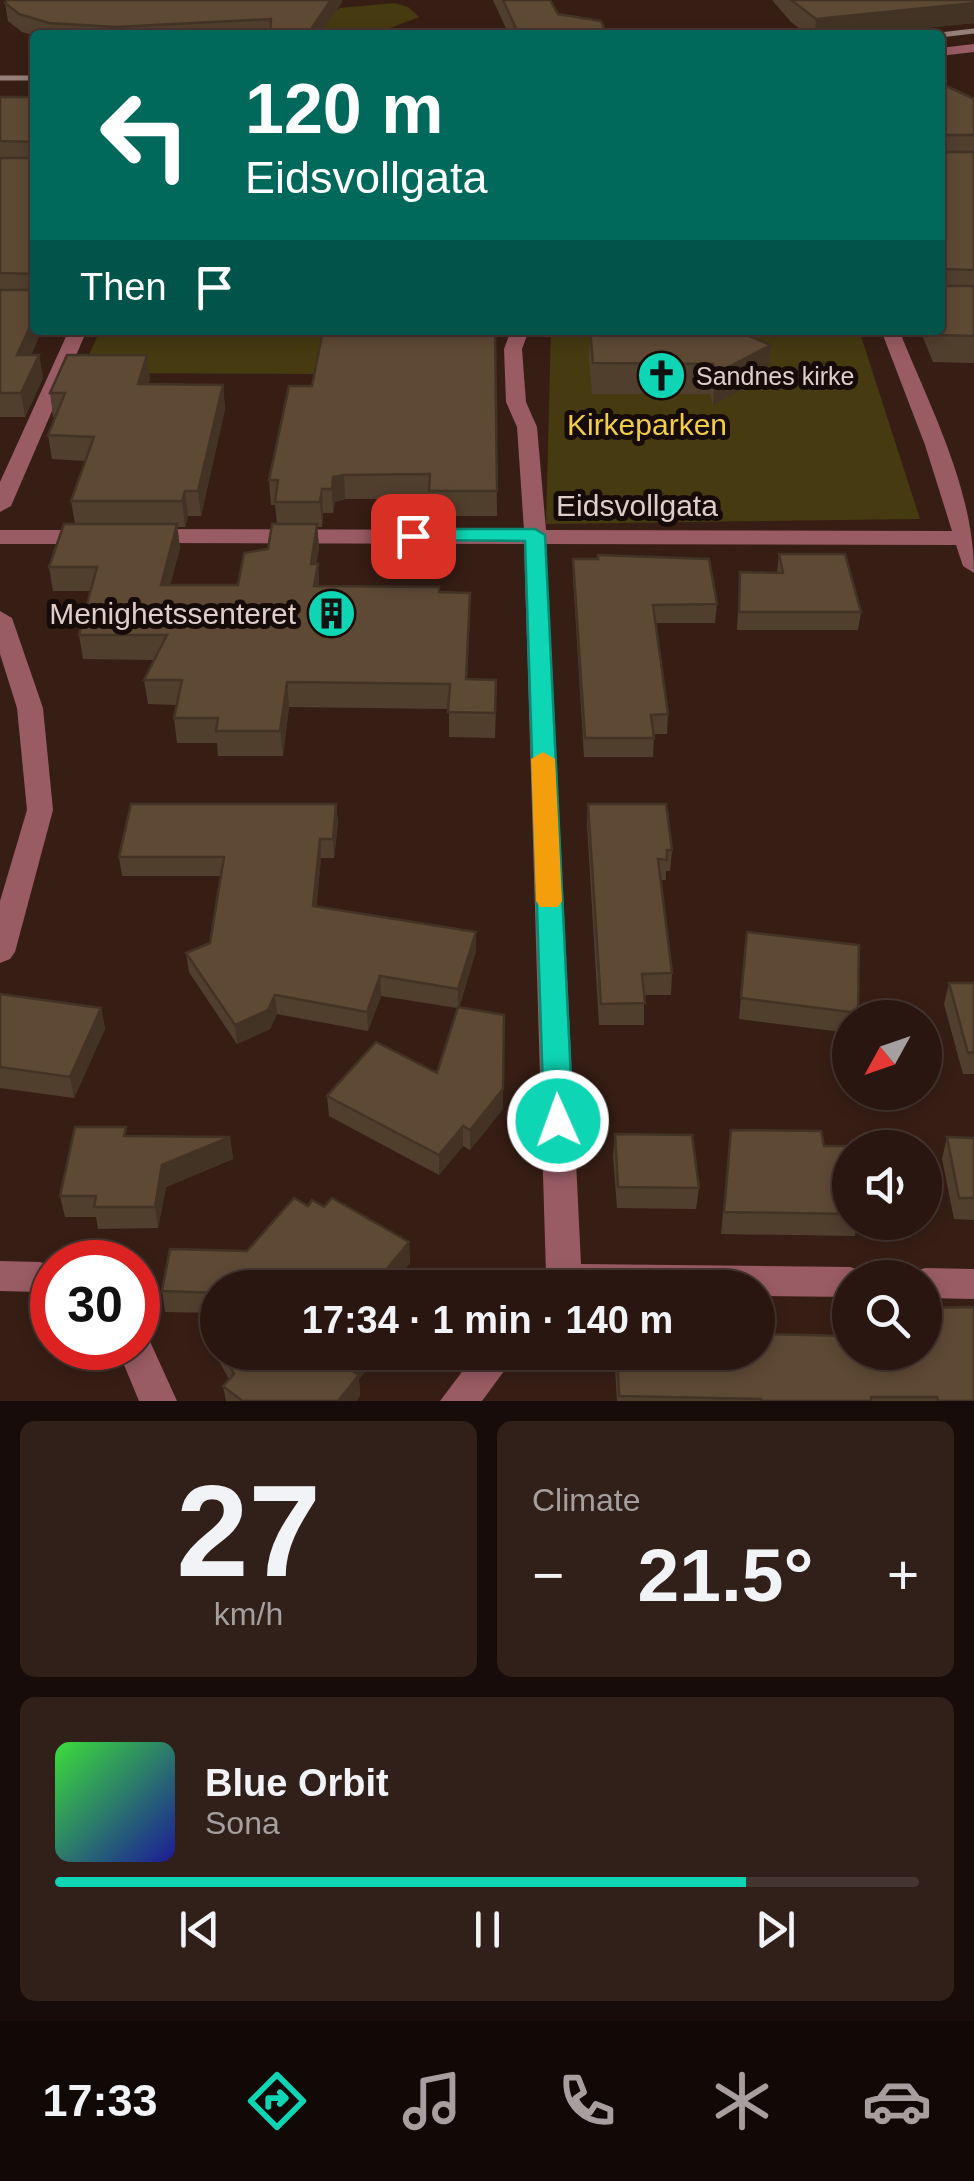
<!DOCTYPE html>
<html lang="en">
<head>
<meta charset="utf-8">
<style>
	body { margin:0; font-family:Arial,sans-serif; background:#311f19; color:#f1f3f6; height:100vh; display:flex; flex-direction:column; font-size:38px; white-space:nowrap }
	* { box-sizing:border-box; margin:0 }
	p { font-size:32px; color:#a59f9f }
	.icon { flex:none; width:55px; height:55px; fill:none; stroke:currentColor; stroke-width:2; stroke-linecap:round; stroke-linejoin:round }
	.map { position:relative; height:1401px; overflow:hidden }
	.panel { display:flex; flex-direction:column; gap:20px; padding:20px; background:#170c09; flex:1 }
	.panel>* { flex:none }
	.guide { position:absolute; left:30px; top:30px; width:915px; height:305px; border-radius:10px; box-shadow:0 5px 15px #0003,0 0 0 2px #453530; background:#00695c; color:#fff; overflow:hidden }
	.needle { width:65px; rotate:230deg }
	.tools { position:absolute; left:832px; top:1000px; display:grid; gap:20px }
	.tools a { display:grid; place-items:center; width:110px; height:110px; border-radius:50%; background:#291610; box-shadow:0 5px 15px #0003,0 0 0 2px #453530; font-size:50px }
	.speed { position:absolute; left:30px; top:1240px; display:flex; gap:20px; font-size:50px; font-weight:700; text-align:center }
	.speed>* { display:grid; place-content:center; width:130px; height:130px; border-radius:50%; background:#291610; box-shadow:0 5px 15px #0003,0 0 0 2px #453530; line-height:1 }
	.speed .limit { border:15px solid #d22; background:#fff; color:#111 }
	.pin { position:absolute; display:grid; place-items:center; width:85px; height:85px; color:#fff; margin:-42px; border-radius:20px; box-shadow:0 5px 15px #0006 }
	.me { position:absolute; width:110px; margin:-55px; rotate:358deg; stroke-linejoin:round; filter:drop-shadow(0 0 8px #0008) }
	.turn { display:flex; align-items:center; gap:35px; height:210px; padding:0 50px; font-size:45px }
	.turn .icon { width:130px; height:130px; stroke-width:2.5 }
	.turn b { display:block; font-size:70px; line-height:85px }
	.then { display:flex; align-items:center; height:95px; padding:0 50px; background:#0003; gap:20px; font-size:38px }
	.big { font-size:75px; font-weight:800; line-height:1.1 }
	.panel .tile { flex:1; display:flex; flex-direction:column; justify-content:center; gap:15px; min-width:0; padding:0 35px; border-radius:15px; background:#311f19 }
	.panel .dial { align-items:center; gap:0 }
	.dial b { font-size:130px; line-height:1 }
	.song { display:flex; align-items:center; gap:30px }
	.cover { width:120px; height:120px; border-radius:15px; background:linear-gradient(135deg,hsl(120 70% 55%),hsl(240 70% 35%)) }
	.played { height:10px; border-radius:5px; background:linear-gradient(90deg,#0ed5b4 80%,#453530 80%) }
	.keys { display:flex; justify-content:space-around; direction:ltr }
	.heat { display:flex; justify-content:space-between; align-items:center; font-size:55px; direction:ltr }
	.panel .tiles { flex:1; display:grid; gap:20px; grid-template-columns:1fr 1fr }
	.tile:last-child { grid-column:span 2 }
	.trip { position:absolute; left:200px; top:1270px; width:575px; height:100px; border-radius:50px; background:#291610; box-shadow:0 5px 15px #0003,0 0 0 2px #453530; font-weight:800; line-height:100px; text-align:center }
	.menu { display:flex; height:160px; justify-content:space-around; align-items:center; background:#100906; color:#a59f9f }
	.menu .icon { width:70px; height:70px }
	.menu .selected { color:#0ed5b4 }
	.menu b { font-size:45px; color:#f1f3f6 }
	.map>svg:first-child { display:block }
	.green { fill:#453a10 }
	.lines { fill:none; stroke-linecap:round; stroke-linejoin:round }
	.minor { fill:#995b64; fill-rule:evenodd }
	.rail { stroke:#958079; stroke-width:5 }
	.wall { fill:#513f2e }
	.shaded-wall { fill:#423325 }
	.building { fill:#5e4935; stroke:#423325; stroke-width:2.5 }
	.route { fill:#0ed5b4; stroke:#098a75; stroke-width:2.5 }
	.slow { fill:#f59e0b }
	.labels { text-anchor:middle; stroke-width:10; stroke-linejoin:round; paint-order:stroke }
	.far-poi-label { font-size:25px; fill:#dfcdc7; stroke:#160b08; text-anchor:start }
	.park-label { font-size:30px; fill:#f2ce48; stroke:#160b08 }
	.street-label { font-size:30px; fill:#dfcdc7; stroke:#160b08 }
	.poi-label { font-size:30px; fill:#dfcdc7; stroke:#160b08; text-anchor:end }
</style>
</head>
<body>
<div class="map">
<svg width="974" height="1401" viewBox="0 0 974 1401">
	<rect width="100%" height="100%" fill="#371e15"/>
	<g class="green">
		<polygon points="394,3 408,7 419,17 377,33 302,31 340,8"/>
		<polygon points="100,330 325,331 318,374 81,373"/>
		<polygon points="551,330 859,330 920,519 546,524"/>
	</g>
	<g class="lines">
		<g class="minor">
			<polygon points="974,44 974,52 940,56 940,48"/>
			<polygon points="69,330 87,330 11,506 0,512 0,482"/>
			<path d="M 511,330 L 529,330 L 522,349 L 526,402 L 537,427 L 546,530 L 952,531 L 925,445 L 881,330 L 899,330 C 930,407 974,489 974,573 L 963,566 L 956,545 L 546,544 L 581,1264 L 850,1267 L 862,1271 L 865,1278 L 850,1278 L 850,1297 L 758,1296 L 758,1288 L 539,1288 L 546,1274 L 524,544 L 144,543 L 133,536 L 144,529 L 524,530 L 517,427 L 506,402 L 504,349 Z"/>
			<polygon points="0,530 94,530 105,537 94,544 0,544"/>
			<polygon points="0,611 12,618 43,708 53,810 15,952 10,959 0,963 0,901 27,810 17,708 0,654"/>
			<polygon points="0,1261 40,1262 52,1266 52,1297 38,1292 0,1291"/>
			<polygon points="925,1268 974,1269 974,1299 925,1298 925,1278 910,1278 913,1272"/>
			<polygon points="138,1333 148,1337 177,1401 139,1401 117,1348 138,1348"/>
			<polygon points="477,1352 518,1352 482,1401 440,1401"/>
		</g>
		<g class="rail">
			<polyline points="940,35 974,31"/>
			<polyline points="0,78 35,78"/>
		</g>
	</g>
	<g class="wall">
		<polygon points="7,0 342,0 342,2 320,35 35,36 22,32 8,21 5,3"/>
		<polygon points="493,0 550,0 558,14 607,35 509,35"/>
		<polygon points="772,0 974,0 974,23 858,35 808,35 791,22"/>
		<polygon points="940,83 974,99 974,363 933,362 920,330 940,330"/>
		<polygon points="0,97 35,97 35,330 42,330 31,355 39,355 43,378 25,417 0,417"/>
		<polygon points="495,330 497,516 429,516 429,499 345,499 335,502 333,513 323,513 322,527 317,527 319,548 316,564 318,564 319,586 470,593 467,679 496,704 495,738 449,737 449,709 289,707 283,756 218,756 217,743 177,743 174,718 177,705 148,704 144,680 154,660 83,659 79,635 91,591 53,591 49,567 75,524 71,501 86,461 52,459 48,435 55,417 53,417 50,393 150,379 148,384 223,385 225,409 201,516 188,516 185,527 177,527 180,548 170,585 238,585 268,549 277,524 275,505 271,505 269,480 312,386"/>
		<polygon points="590,330 771,345 768,376 713,405 710,394 592,394 589,358"/>
		<polygon points="779,554 861,612 858,630 737,630 740,572 777,573"/>
		<polygon points="573,559 717,604 715,623 656,623 668,714 667,734 654,734 653,757 584,757 573,577"/>
		<polygon points="336,804 338,823 334,858 321,858 316,907 476,951 459,1008 503,1109 470,1150 463,1146 439,1175 329,1116 327,1096 437,1073 457,1008 381,996 368,1031 277,1014 270,1029 237,1044 189,972 186,953 210,943 221,876 122,876 119,857"/>
		<polygon points="588,804 672,850 670,871 666,871 666,880 661,880 672,973 671,995 644,995 644,1025 599,1025 587,824"/>
		<polygon points="747,932 858,1013 857,1018 850,1018 850,1033 739,1019"/>
		<polygon points="949,983 974,983 974,1074 963,1074 944,1004"/>
		<polygon points="0,994 101,1008 105,1029 74,1098 0,1088"/>
		<polygon points="731,1130 824,1146 850,1161 850,1222 857,1222 855,1236 721,1234"/>
		<polygon points="615,1134 699,1188 696,1209 617,1208 613,1155"/>
		<polygon points="128,1136 230,1137 233,1159 166,1187 158,1228 98,1229 96,1217 65,1217 60,1196"/>
		<polygon points="947,1137 974,1138 974,1220 954,1219 942,1159"/>
		<polygon points="308,1206 324,1207 409,1242 410,1263 398,1277 218,1288 218,1313 165,1312 162,1291 247,1251"/>
		<polygon points="218,1319 218,1352 381,1352 359,1379 360,1396 356,1401 226,1401 223,1386 229,1379 212,1349 209,1328"/>
		<polygon points="614,1352 925,1352 974,1401 617,1401"/>
	</g>
	<g class="shaded-wall">
		<polygon points="331,0 342,0 342,2 320,35 307,35"/>
		<polygon points="974,3 974,23 858,35 815,35 816,19"/>
		<polygon points="35,316 35,330 42,330 21,378 17,355"/>
		<polygon points="771,345 768,376 713,405 715,374"/>
		<polygon points="39,355 43,378 25,417 21,393"/>
		<polygon points="147,355 150,379 141,408 138,384"/>
		<polygon points="223,385 225,409 201,516 198,491"/>
		<polygon points="344,475 345,499 335,502 333,513 332,489 333,477"/>
		<polygon points="322,489 323,513 322,527 320,502"/>
		<polygon points="185,491 188,516 185,527 182,501"/>
		<polygon points="177,524 180,548 164,609 161,585"/>
		<polygon points="317,524 319,548 313,587 311,564"/>
		<polygon points="318,564 319,587 314,586"/>
		<polygon points="470,593 470,617 466,704 466,679"/>
		<polygon points="287,682 289,707 283,756 280,731"/>
		<polygon points="336,804 338,823 334,858 333,839"/>
		<polygon points="320,839 321,858 315,926 313,906"/>
		<polygon points="476,932 476,951 458,1009 458,989"/>
		<polygon points="380,976 381,996 368,1031 367,1012"/>
		<polygon points="275,995 277,1014 270,1029 237,1044 235,1025"/>
		<polygon points="101,1008 105,1029 74,1098 70,1077"/>
		<polygon points="503,1089 503,1109 470,1150 470,1130"/>
		<polygon points="463,1126 463,1146 439,1175 439,1155"/>
		<polygon points="230,1137 233,1159 166,1187 158,1228 155,1207 162,1165"/>
		<polygon points="409,1242 410,1263 390,1288 386,1270"/>
		<polygon points="362,1352 381,1352 359,1379 360,1396 356,1401 338,1401 349,1369"/>
	</g>
	<g class="building">
		<polygon points="7,0 331,0 307,35 270,35 271,19 116,27 49,23 19,14 5,3"/>
		<polygon points="503,0 550,0 558,14 601,21 607,35 519,35"/>
		<polygon points="791,0 974,0 974,3 816,19"/>
		<polygon points="940,83 974,99 974,135 944,135 940,148"/>
		<polygon points="0,97 35,97 35,148 35,142 0,141"/>
		<polygon points="940,148 944,152 974,152 974,270 944,269 940,283 944,286 974,286 974,336 937,335 935,330 940,330"/>
		<polygon points="35,155 35,285 34,274 0,273 0,158 32,158"/>
		<polygon points="35,287 35,316 17,355 39,355 21,393 0,393 0,290 31,290"/>
		<polygon points="323,330 495,330 497,491 429,491 430,474 344,475 333,477 332,489 322,489 320,502 275,502 278,480 269,480 289,386 312,386"/>
		<polygon points="590,330 734,330 771,345 715,374 713,364 593,363"/>
		<polygon points="67,355 147,355 138,384 223,385 198,491 185,491 182,501 71,501 94,437 48,435 65,393 50,393"/>
		<polygon points="64,524 177,524 161,585 238,585 244,553 268,549 272,524 317,524 311,564 318,564 314,586 439,587 439,592 470,593 466,679 496,680 495,713 448,712 450,684 287,682 280,731 216,731 218,718 174,718 182,680 144,680 167,635 79,635 97,567 49,567"/>
		<polygon points="779,554 845,554 861,612 739,612 740,572 783,573"/>
		<polygon points="598,555 709,559 717,604 653,605 668,714 651,715 654,738 585,738 573,559 598,559"/>
		<polygon points="131,804 336,804 333,839 320,839 313,906 476,932 458,989 380,976 367,1012 275,995 268,1010 235,1025 186,953 210,943 224,857 119,857"/>
		<polygon points="588,804 666,804 672,850 667,850 667,860 658,859 672,973 642,974 645,1003 601,1004"/>
		<polygon points="747,932 859,945 858,1013 741,998"/>
		<polygon points="949,983 974,983 974,1052 968,1053"/>
		<polygon points="0,994 101,1008 70,1077 0,1067"/>
		<polygon points="458,1007 504,1015 503,1089 470,1130 463,1126 439,1155 327,1096 376,1042 437,1073"/>
		<polygon points="75,1127 126,1127 124,1136 230,1137 162,1165 155,1207 94,1207 96,1196 60,1196"/>
		<polygon points="731,1130 821,1131 824,1146 847,1146 850,1161 850,1214 724,1212"/>
		<polygon points="615,1134 692,1135 699,1188 618,1187"/>
		<polygon points="947,1137 974,1138 974,1198 959,1198"/>
		<polygon points="294,1198 308,1206 312,1200 324,1207 332,1198 409,1242 386,1270 416,1287 218,1288 218,1293 162,1291 170,1249 247,1251"/>
		<polygon points="974,1307 974,1401 938,1401 937,1397 871,1397 871,1401 762,1401 761,1399 619,1396 617,1352 758,1352 758,1334 850,1336 850,1352 925,1352 925,1308"/>
		<polygon points="218,1319 218,1343 209,1328"/>
		<polygon points="222,1352 362,1352 349,1369 359,1375 338,1401 242,1401 223,1386 234,1374"/>
	</g>
	<polygon class="route" points="413,529 535,529 545,535 573,1121 569,1129 558,1133 548,1129 544,1121 525,541 406,540 406,531"/>
	<polygon class="slow" points="543,752 555,759 562,901 558,907 540,907 536,901 531,759"/>
	<defs>
		<symbol id="church-disc" viewBox="-11 -11 22 22"><circle r="9.5" fill="#0ed5b4" stroke="#160b08"/><path d="M-1.2-6h2.4v3.5h3.3v2.4h-3.3V6h-2.4V-.1h-3.3v-2.4h3.3Z" fill="#111"/></symbol>
		<symbol id="building-disc" viewBox="-11 -11 22 22"><circle r="9.5" fill="#0ed5b4" stroke="#160b08"/><path d="M-4-6H4V6H1V3H-1V6H-4ZM-2.5-4.3h1.7v1.8h-1.7ZM.8-4.3h1.7v1.8H.8ZM-2.5-1h1.7V.8h-1.7ZM.8-1h1.7V.8H.8Z" fill="#111"/></symbol>
	</defs>
	<g fill-rule="evenodd">
		<use href="#church-disc" x="634" y="348" width="55" height="55"/>
		<use href="#building-disc" x="304" y="586" width="55" height="55"/>
	</g>
	<g class="labels">
		<g class="far-poi-label">
			<text x="696" y="385">Sandnes kirke</text>
		</g>
		<g class="park-label">
			<text x="647" y="435">Kirkeparken</text>
		</g>
		<g class="street-label">
			<text x="637" y="516">Eidsvollgata</text>
		</g>
		<g class="poi-label">
			<text x="296" y="624">Menighetssenteret</text>
		</g>
	</g>
</svg>
<div class="tools">
<a><svg class="needle" viewBox="-14 -14 28 28"><path d="M0-13l5 13h-10z" fill="#e53935"/><path d="M0 13l5-13h-10z" fill="#a59f9f"/></svg></a>
<a><svg class="icon" aria-label="sound" viewBox="0 0 24 24"><path d="M4 9h4l5-4v14l-5-4H4zM17 9q2 3 0 6"/></svg></a>
<a><svg class="icon" aria-label="search" viewBox="0 0 24 24"><circle cx="10" cy="10" r="6"/><path d="M15 15l6 6"/></svg></a>
</div>
<div class="speed"><div class="limit">30</div></div>
<div class="pin" style="left:413px;top:536px;background:#d93025"><svg class="icon" aria-label="arrive" viewBox="0 0 24 24"><path d="M6 21V4h12l-3 4 3 4H6"/></svg></div>
<svg class="me" style="left:558px;top:1121px" viewBox="-20 -20 40 40"><circle r="17" fill="#0ed5b4" stroke="#fff" stroke-width="3"/><path d="M0-11L8 9 0 5-8 9z" fill="#fff"/></svg>
<div class="trip">17:34 · 1 min · 140 m</div>
<div class="guide">
<div class="turn"><svg class="icon" aria-label="left" viewBox="0 0 24 24"><path d="M17 20v-9H6M10 6l-5 5 5 5"/></svg><div><b>120 m</b>Eidsvollgata</div></div>
<div class="then">Then<svg class="icon" aria-label="arrive" viewBox="0 0 24 24"><path d="M6 21V4h12l-3 4 3 4H6"/></svg></div>
</div>
</div>
<section class="panel">
<div class="tiles">
<div class="tile dial"><b>27</b><p>km/h</p></div>
<div class="tile"><p>Climate</p>
<div class="heat"><a>−</a><b class="big">21.5°</b><a>+</a></div>
</div>
<div class="tile">
<div class="song"><i class="cover"></i><div><b>Blue Orbit</b><p>Sona</p></div></div>
<div class="played"></div>
<div class="keys"><svg class="icon" aria-label="previous" viewBox="0 0 24 24"><path d="M18 5L8 12l10 7zM5 5v14"/></svg><svg class="icon" aria-label="pause" viewBox="0 0 24 24"><path d="M8 5v14M16 5v14"/></svg><svg class="icon" aria-label="next" viewBox="0 0 24 24"><path d="M6 5l10 7-10 7zM19 5v14"/></svg></div>
</div>
</div>
</section>
<nav class="menu">
<b>17:33</b>
<svg class="icon selected" aria-label="directions" viewBox="0 0 24 24"><path d="M12 3l9 9-9 9-9-9zM9 14v-3h6M13 9l2 2-2 2"/></svg>
<svg class="icon" aria-label="music" viewBox="0 0 24 24"><path d="M9 18V5l10-2v13"/><circle cx="6" cy="18" r="3"/><circle cx="16" cy="16" r="3"/></svg>
<svg class="icon" aria-label="phone" viewBox="0 0 24 24"><path d="M5 4h4l2 5-3 2q2 4 5 5l2-3 5 2v4C11 20 4 13 5 4z"/></svg>
<svg class="icon" aria-label="climate" viewBox="0 0 24 24"><path d="M12 3v18M4 7l16 10M4 17L20 7"/></svg>
<svg class="icon" aria-label="car" viewBox="0 0 24 24"><path d="M5 17H2v-5l4-1 3-4h7l3 4 3 1v5h-3M9 17h6M6 11h13"/><circle cx="7" cy="17" r="2"/><circle cx="17" cy="17" r="2"/></svg>
</nav>
</body>
</html>
